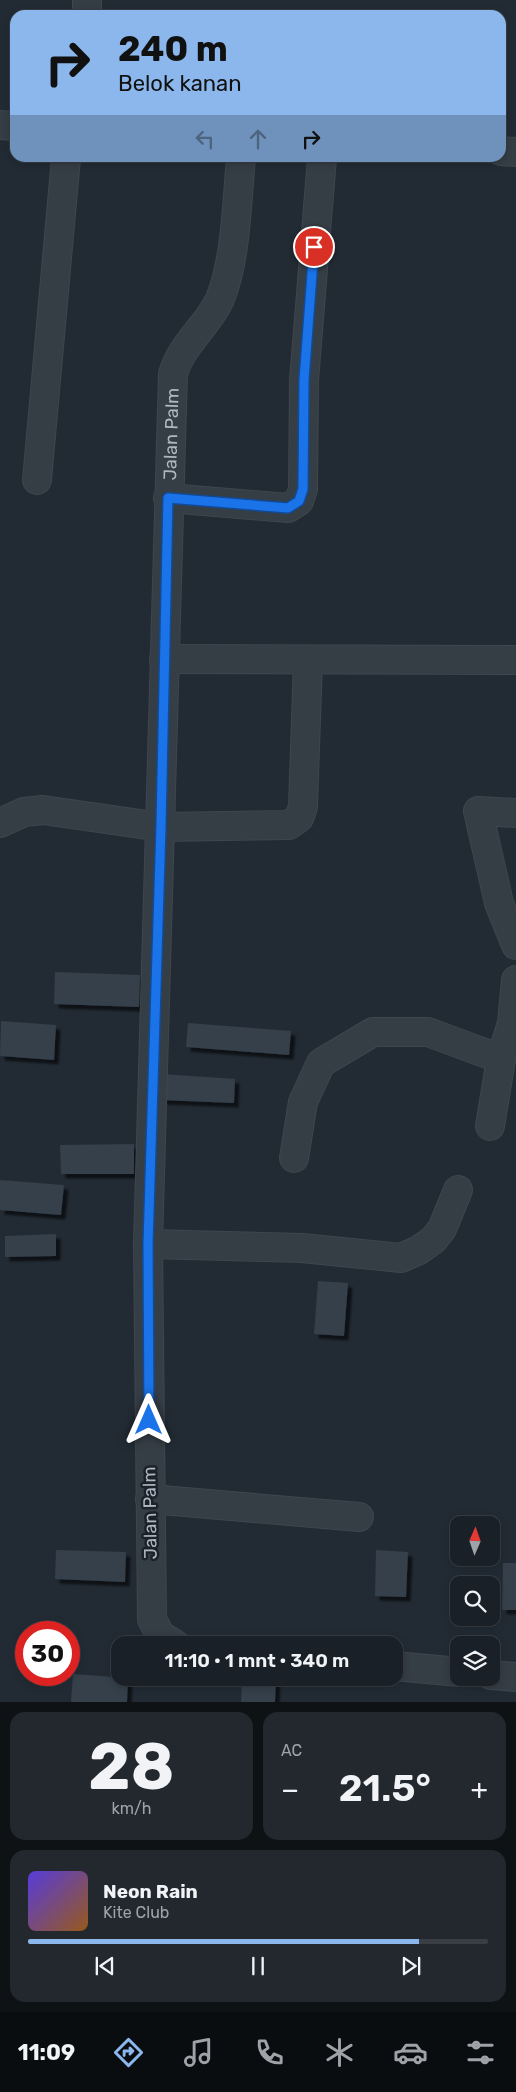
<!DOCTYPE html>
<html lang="id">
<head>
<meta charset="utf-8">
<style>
	body { margin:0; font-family:Rubik,sans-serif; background:#23282f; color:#f1f3f6; height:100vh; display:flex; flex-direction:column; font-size:19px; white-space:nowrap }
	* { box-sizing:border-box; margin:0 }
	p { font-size:16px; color:#9fa3a7 }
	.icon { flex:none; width:28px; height:28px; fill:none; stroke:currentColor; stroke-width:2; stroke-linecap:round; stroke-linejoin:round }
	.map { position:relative; height:1702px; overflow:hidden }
	.drawer { display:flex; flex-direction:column; gap:10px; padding:10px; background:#0e1215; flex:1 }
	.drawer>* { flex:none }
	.top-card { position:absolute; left:10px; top:10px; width:496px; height:152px; border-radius:15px; box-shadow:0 2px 8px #0003,0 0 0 1px #383e44; background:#8bb7ec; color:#111; overflow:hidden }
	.needle { width:32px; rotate:2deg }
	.buttons { position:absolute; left:450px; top:1516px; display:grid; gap:10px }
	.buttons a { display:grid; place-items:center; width:50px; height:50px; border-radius:10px; background:#1a2027; box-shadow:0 2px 8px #0003,0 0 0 1px #383e44; font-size:25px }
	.speed { position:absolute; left:15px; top:1621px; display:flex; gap:10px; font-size:25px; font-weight:700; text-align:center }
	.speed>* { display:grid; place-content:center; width:65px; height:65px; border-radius:50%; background:#1a2027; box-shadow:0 2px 8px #0003,0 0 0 1px #383e44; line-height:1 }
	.speed .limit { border:8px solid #d22; background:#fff; color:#111 }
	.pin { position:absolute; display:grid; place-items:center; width:42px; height:42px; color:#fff; margin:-21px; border:2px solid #fff; border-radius:50%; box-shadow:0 1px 5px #0007 }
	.me { position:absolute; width:55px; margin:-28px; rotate:0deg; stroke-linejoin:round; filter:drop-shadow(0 0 4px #0008) }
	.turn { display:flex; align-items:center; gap:18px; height:105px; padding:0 25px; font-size:22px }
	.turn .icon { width:65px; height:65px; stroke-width:2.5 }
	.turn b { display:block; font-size:35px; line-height:42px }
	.lanes { display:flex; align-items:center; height:48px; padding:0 25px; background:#0003; justify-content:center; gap:25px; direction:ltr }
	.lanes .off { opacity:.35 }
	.big { font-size:38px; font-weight:600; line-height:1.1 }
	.drawer .card { flex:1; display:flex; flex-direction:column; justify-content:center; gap:8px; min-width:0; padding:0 18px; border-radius:15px; background:#23282f }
	.drawer .dial { align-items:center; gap:0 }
	.dial b { font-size:65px; line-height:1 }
	.song { display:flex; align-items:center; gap:15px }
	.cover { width:60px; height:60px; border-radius:8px; background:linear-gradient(135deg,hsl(250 70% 55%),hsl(30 70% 35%)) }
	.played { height:5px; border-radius:2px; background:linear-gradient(90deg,#8bb7ec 85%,#383e44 85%) }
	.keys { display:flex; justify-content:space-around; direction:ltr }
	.heat { display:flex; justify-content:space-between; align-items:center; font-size:28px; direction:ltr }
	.drawer .tiles { flex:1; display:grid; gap:10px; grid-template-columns:1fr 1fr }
	.card:last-child { grid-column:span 2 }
	.trip { position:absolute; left:111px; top:1636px; width:292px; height:50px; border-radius:15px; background:#1a2027; box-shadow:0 2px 8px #0003,0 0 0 1px #383e44; font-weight:600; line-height:50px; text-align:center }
	.dock { display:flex; height:80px; justify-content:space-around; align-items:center; background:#0a0d10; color:#9fa3a7 }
	.dock .icon { width:35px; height:35px }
	.dock .selected { color:#8bb7ec }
	.dock b { font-size:22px; color:#f1f3f6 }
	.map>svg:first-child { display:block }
	.building { fill:#343f4b; filter:url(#shadow) }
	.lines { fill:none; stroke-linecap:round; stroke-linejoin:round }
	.minor-casing { stroke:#3e464f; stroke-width:30 }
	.minor { stroke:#353d45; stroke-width:28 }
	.route-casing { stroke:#114b97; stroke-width:12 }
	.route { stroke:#1a73e8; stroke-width:9 }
	.labels { text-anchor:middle; stroke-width:5; stroke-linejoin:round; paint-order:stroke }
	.street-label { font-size:18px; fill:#afb8c2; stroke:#1b222a }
</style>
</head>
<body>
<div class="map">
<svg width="516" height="1702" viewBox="0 0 516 1702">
	<defs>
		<filter id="shadow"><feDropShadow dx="4.5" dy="4.5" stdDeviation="1" flood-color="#0009"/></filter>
	</defs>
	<rect width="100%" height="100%" fill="#222b34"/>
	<g class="building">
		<polygon points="55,972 140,975 139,1007 54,1004"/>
		<polygon points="1,1021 56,1025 54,1060 0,1056"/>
		<polygon points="188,1023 291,1031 289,1055 186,1047"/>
		<polygon points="162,1074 235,1079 234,1103 161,1100"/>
		<polygon points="134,1144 134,1174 61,1174 60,1145"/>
		<polygon points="0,1180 64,1185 61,1215 0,1210"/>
		<polygon points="56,1234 56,1256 5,1257 5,1236"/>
		<polygon points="318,1281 348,1283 344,1336 314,1334"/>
		<polygon points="56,1550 126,1552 125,1582 55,1579"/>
		<polygon points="376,1550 408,1552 406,1597 375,1596"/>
		<polygon points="503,1563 516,1563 516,1610 502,1610"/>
		<polygon points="73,1674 128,1678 127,1702 71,1702"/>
		<polygon points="242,1678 276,1678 275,1702 241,1702"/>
	</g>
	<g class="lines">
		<defs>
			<g id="minor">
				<polyline points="87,15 87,0"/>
				<polyline points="0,125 15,126"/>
				<polyline points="501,151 516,152"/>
				<polyline points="37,480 66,158"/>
				<polyline points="168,498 288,508 299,501 303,489 304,380 322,158"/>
				<polyline points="164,659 516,660"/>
				<polyline points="516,813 478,811 499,903 516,945"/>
				<polyline points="0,823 24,812 43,810 161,827 289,825 299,818 303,807 308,660"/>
				<polyline points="490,1126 501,1059"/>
				<polyline points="294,1158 303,1102 321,1063 373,1032 428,1032 501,1059 512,1023 516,980"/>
				<polyline points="148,1244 302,1248 401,1258 419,1250 433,1240 442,1229 458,1190"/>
				<polyline points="150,1499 359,1517"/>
				<path id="s1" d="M 176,1645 L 160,1635 L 152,1619 L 148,1244 L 173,374 C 182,343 208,326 220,299 C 236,260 237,200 241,158"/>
				<polyline points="395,1666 459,1672"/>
				<polyline points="491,1675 516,1677"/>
			</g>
		</defs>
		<use href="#minor" class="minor-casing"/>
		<use href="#minor" class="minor"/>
	</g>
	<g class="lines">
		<defs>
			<polyline id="route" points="149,1420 148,1244 161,826 168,498 288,508 299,501 303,489 304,380 314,247"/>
		</defs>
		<use href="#route" class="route-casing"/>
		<use href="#route" class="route"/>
	</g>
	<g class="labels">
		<g class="street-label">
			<text dy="6" stroke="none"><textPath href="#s1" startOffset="1222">Jalan Palm</textPath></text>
			<text transform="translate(150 1513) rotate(-91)" y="6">Jalan Palm</text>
		</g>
	</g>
</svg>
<div class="buttons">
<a><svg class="needle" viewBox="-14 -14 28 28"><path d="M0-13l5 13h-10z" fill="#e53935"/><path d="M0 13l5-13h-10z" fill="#9fa3a7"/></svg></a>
<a><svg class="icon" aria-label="search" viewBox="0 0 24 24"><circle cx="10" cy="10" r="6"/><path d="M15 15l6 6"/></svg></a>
<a><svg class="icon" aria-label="layers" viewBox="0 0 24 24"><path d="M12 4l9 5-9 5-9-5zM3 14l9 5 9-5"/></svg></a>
</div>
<div class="speed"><div class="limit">30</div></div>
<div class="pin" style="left:314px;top:247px;background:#d93025"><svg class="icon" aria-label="arrive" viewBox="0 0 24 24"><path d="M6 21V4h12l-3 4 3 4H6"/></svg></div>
<svg class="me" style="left:149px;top:1420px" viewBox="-20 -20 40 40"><path d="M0-17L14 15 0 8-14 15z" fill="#1a73e8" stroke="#fff" stroke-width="4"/></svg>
<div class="trip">11:10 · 1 mnt · 340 m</div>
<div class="top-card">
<div class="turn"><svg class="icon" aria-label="right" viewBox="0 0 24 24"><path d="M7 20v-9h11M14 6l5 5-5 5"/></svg><div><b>240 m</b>Belok kanan</div></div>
<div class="lanes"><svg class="icon off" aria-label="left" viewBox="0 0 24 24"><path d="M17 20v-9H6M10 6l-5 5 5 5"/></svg><svg class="icon off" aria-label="ahead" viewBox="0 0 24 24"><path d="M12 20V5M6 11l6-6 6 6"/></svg><svg class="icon" aria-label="right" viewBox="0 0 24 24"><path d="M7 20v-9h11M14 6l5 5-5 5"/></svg></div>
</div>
</div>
<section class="drawer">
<div class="tiles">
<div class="card dial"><b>28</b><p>km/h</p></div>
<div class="card"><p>AC</p>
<div class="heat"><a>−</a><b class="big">21.5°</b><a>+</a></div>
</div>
<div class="card">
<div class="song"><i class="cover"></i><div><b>Neon Rain</b><p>Kite Club</p></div></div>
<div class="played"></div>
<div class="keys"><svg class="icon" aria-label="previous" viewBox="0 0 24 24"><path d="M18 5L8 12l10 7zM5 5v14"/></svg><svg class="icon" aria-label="pause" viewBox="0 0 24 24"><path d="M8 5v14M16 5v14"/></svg><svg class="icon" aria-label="next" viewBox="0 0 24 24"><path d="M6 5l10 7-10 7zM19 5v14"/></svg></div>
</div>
</div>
</section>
<nav class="dock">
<b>11:09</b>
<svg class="icon selected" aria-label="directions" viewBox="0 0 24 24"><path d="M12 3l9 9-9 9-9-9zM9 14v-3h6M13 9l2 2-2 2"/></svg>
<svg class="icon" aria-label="music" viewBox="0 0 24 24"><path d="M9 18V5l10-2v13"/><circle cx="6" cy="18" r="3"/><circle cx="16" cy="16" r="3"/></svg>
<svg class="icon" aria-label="phone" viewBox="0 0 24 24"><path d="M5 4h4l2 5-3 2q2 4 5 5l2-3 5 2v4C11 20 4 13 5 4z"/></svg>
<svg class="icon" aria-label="climate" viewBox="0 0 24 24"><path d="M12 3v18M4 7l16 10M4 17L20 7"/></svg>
<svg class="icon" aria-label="car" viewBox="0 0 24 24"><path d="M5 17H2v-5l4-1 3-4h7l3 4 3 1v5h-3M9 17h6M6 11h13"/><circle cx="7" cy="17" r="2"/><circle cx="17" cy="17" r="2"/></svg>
<svg class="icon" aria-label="filters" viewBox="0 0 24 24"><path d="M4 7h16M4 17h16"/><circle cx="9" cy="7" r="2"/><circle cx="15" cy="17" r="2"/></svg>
</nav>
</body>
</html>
